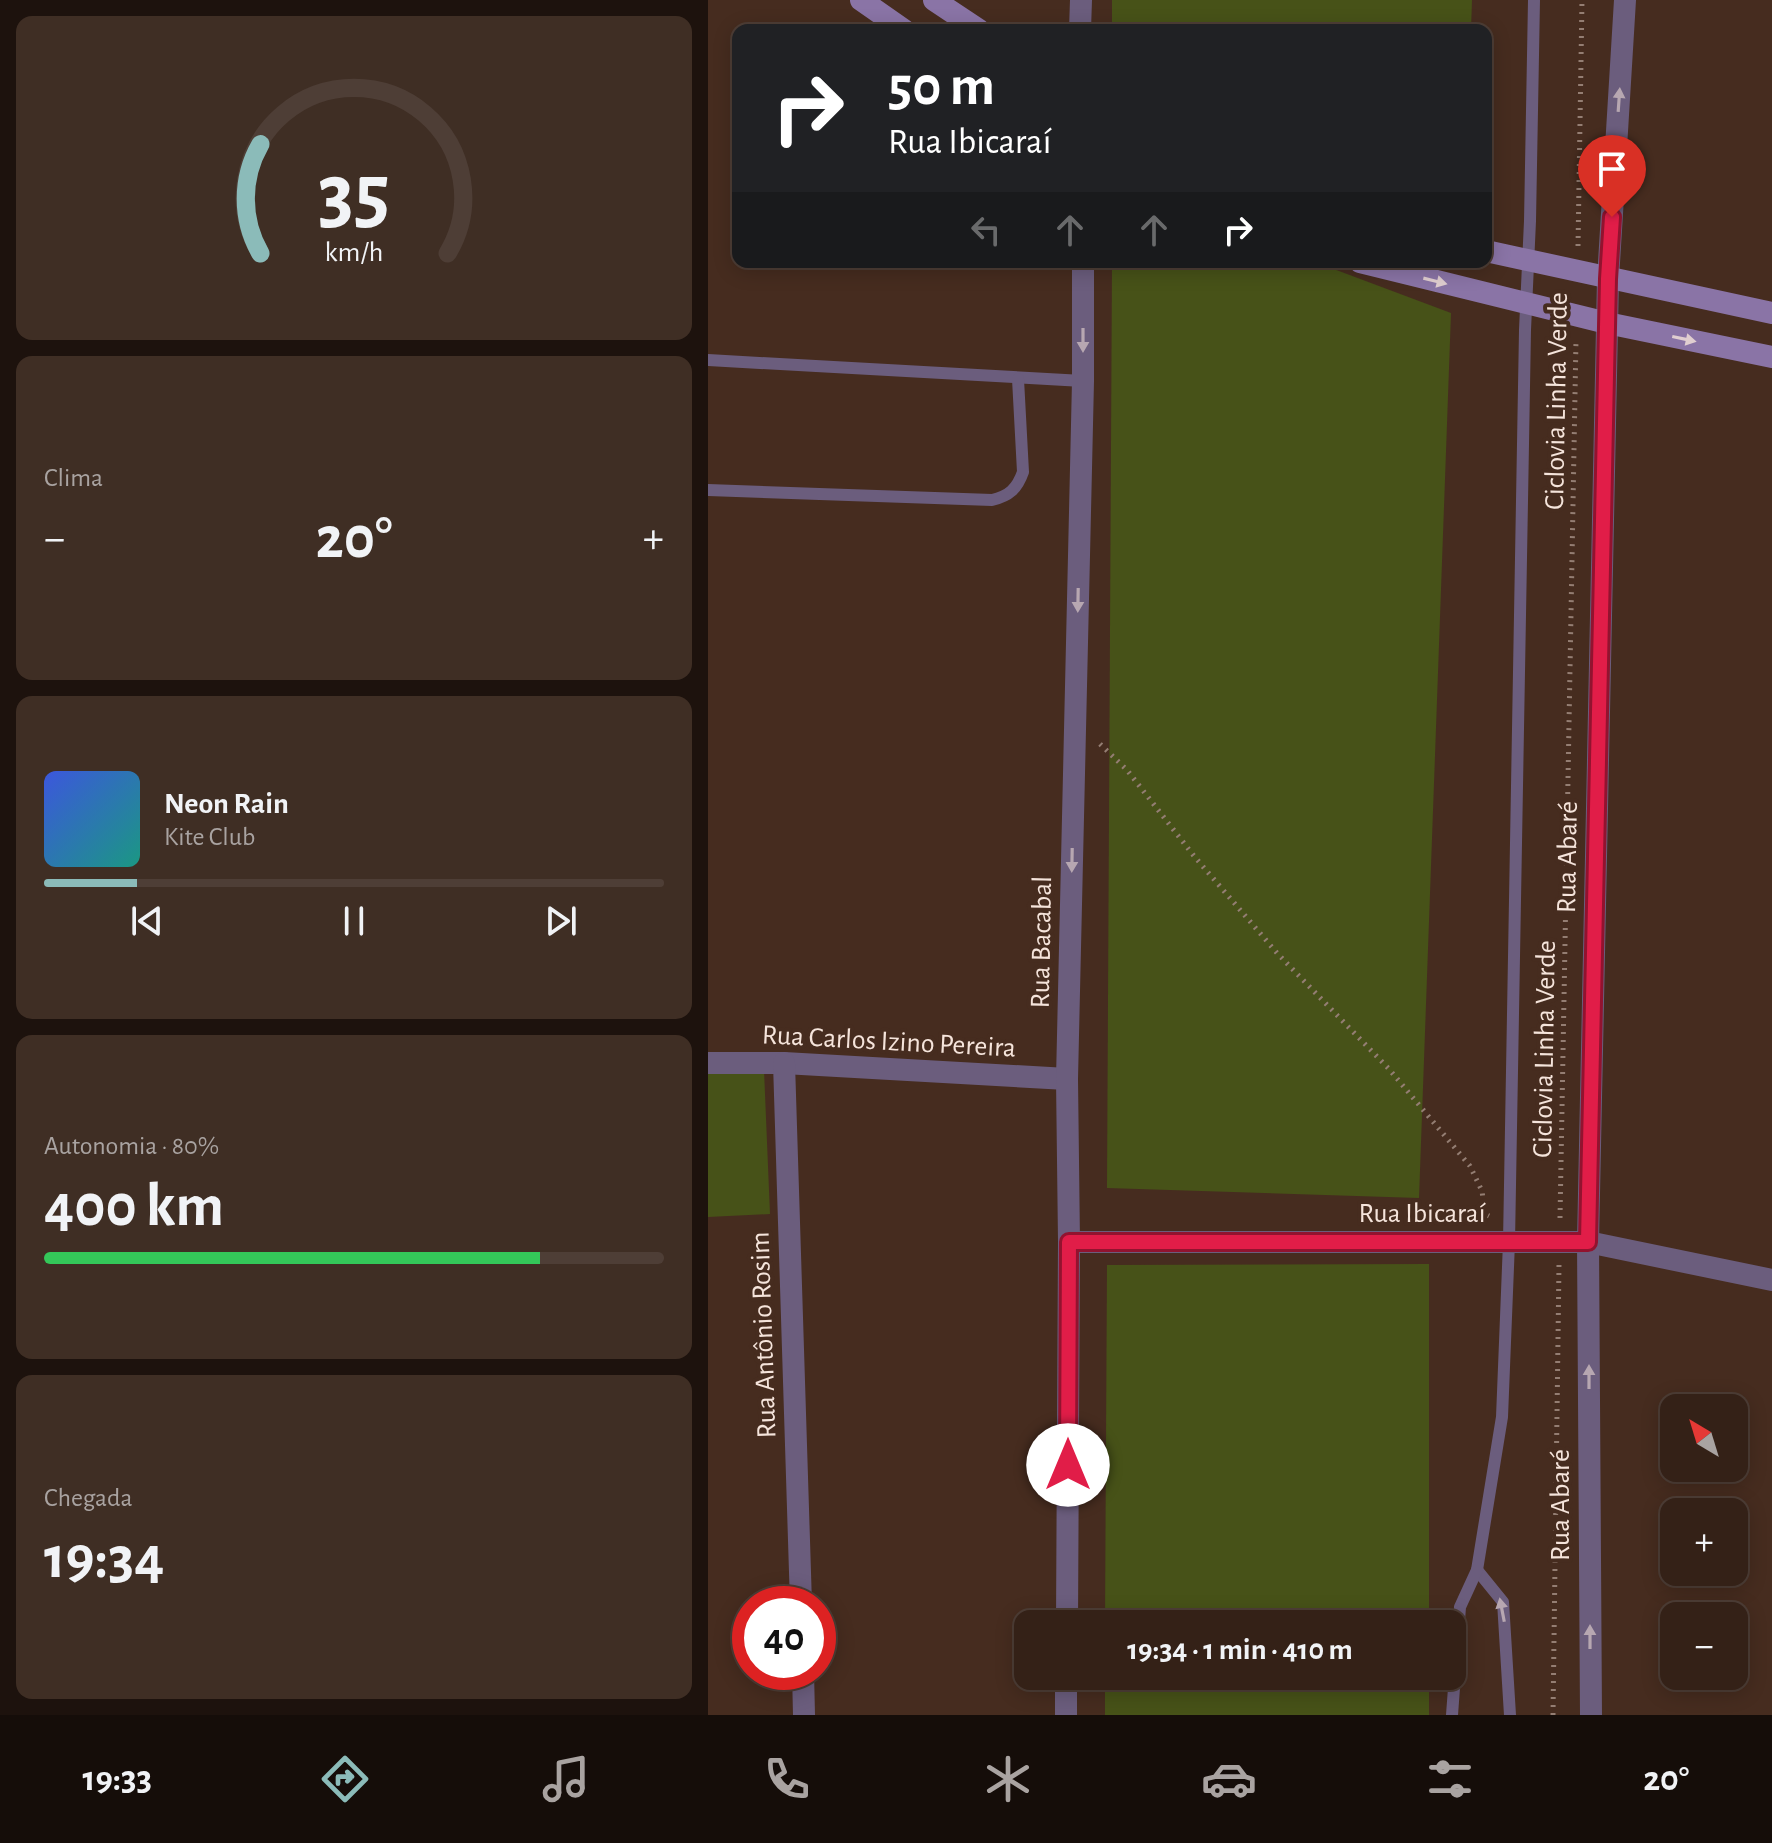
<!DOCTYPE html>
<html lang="pt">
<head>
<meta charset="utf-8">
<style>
	body { margin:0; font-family:"Alegreya Sans",sans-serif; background:#3f2e24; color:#f1f3f6; height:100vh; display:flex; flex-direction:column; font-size:30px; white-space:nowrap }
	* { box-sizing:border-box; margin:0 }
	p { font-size:26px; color:#a9a3a1 }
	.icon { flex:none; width:44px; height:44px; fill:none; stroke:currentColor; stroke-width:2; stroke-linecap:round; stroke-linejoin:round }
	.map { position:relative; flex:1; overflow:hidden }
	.details { display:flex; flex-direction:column; gap:16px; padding:16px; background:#1d120d; width:708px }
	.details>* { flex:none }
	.top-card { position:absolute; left:24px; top:24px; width:760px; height:244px; border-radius:16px; box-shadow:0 4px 20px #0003,0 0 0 2px #4e3e36; background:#202124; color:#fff; overflow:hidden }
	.needle { width:52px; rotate:322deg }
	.controls { position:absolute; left:952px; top:1394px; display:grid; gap:16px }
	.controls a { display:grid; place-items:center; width:88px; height:88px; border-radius:16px; background:#342117; box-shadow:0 4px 20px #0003,0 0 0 2px #4e3e36; font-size:40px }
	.speed { position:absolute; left:24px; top:1586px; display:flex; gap:16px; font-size:40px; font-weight:700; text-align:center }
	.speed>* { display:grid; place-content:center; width:104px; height:104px; border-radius:50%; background:#342117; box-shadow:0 4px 20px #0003,0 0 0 2px #4e3e36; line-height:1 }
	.speed .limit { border:12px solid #d22; background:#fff; color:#111 }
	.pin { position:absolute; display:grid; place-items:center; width:68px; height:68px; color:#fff; margin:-82px -34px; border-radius:50% 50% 50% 0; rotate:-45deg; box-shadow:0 0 8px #0007 }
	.pin .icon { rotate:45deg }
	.me { position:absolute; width:88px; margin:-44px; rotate:0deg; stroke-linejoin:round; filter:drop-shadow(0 0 6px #0008) }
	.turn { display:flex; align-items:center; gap:28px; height:168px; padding:0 24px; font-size:36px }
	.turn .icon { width:104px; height:104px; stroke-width:2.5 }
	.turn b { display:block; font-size:56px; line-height:68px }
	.lanes { display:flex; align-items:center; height:76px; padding:0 24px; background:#0003; justify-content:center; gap:40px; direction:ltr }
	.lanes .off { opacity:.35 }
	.big { font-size:60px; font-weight:600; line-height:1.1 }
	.details .tile { flex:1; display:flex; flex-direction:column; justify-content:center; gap:12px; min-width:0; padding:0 28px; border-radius:16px; background:#3f2e24 }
	.details .dial { align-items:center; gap:0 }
	.dial svg { height:208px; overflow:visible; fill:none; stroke:#4e3e36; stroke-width:7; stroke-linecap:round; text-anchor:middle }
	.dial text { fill:#f1f3f6; stroke:none }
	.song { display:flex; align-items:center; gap:24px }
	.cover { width:96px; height:96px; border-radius:12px; background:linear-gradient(135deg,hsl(230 70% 55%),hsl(170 70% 35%)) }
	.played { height:8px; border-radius:4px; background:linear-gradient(90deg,#8bbbb9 15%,#4e3e36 15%) }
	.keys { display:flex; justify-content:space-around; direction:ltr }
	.heat { display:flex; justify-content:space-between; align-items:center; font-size:44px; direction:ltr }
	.charge { height:12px; border-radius:6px; background:linear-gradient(90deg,#34c759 80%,#4e3e36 0) }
	.trip { position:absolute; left:306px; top:1610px; width:452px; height:80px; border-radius:16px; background:#342117; box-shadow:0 4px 20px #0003,0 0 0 2px #4e3e36; font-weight:600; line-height:80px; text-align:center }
	.tabs { display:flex; height:128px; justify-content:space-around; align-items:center; background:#150d09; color:#a9a3a1 }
	.tabs .icon { width:56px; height:56px }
	.tabs .selected { color:#8bbbb9 }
	.tabs b { font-size:36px; color:#f1f3f6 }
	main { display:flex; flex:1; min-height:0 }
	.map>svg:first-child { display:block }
	.green { fill:#475218 }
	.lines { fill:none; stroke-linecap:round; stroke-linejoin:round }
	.path { stroke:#947e73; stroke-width:5; stroke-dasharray:2 6; stroke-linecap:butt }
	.service { stroke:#6b5d7d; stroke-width:12 }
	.minor { stroke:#6b5d7d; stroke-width:22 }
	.tertiary { stroke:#6b5d7d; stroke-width:22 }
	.secondary { stroke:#8a74a6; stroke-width:22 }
	.oneway { fill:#b7a7b1 }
	.oneway2 { fill:#e0ced0 }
	.route-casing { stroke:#92132f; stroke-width:20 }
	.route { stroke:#e11d48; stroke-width:14 }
	.labels { text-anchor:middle; stroke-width:8; stroke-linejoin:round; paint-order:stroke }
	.street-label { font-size:28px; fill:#f5e4db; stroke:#462c1f }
</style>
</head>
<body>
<main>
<section class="details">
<div class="tile dial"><svg viewBox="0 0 100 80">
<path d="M14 69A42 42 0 1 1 86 69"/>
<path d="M14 69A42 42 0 0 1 14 27" stroke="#8bbbb9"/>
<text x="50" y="56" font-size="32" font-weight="700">35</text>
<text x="50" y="72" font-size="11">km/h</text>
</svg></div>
<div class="tile"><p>Clima</p>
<div class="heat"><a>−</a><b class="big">20°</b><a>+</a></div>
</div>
<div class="tile">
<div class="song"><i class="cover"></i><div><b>Neon Rain</b><p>Kite Club</p></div></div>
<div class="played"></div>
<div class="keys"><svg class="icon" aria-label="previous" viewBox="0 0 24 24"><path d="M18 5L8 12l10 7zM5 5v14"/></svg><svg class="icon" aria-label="pause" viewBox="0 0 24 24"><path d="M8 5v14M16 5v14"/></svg><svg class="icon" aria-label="next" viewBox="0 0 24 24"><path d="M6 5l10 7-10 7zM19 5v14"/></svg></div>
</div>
<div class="tile"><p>Autonomia · 80%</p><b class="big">400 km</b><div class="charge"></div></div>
<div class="tile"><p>Chegada</p><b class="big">19:34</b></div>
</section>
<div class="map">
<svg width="1064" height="1715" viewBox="0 0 1064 1715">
	<rect width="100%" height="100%" fill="#462c1f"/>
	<g class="green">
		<polygon points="404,0 764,0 763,30 404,30"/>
		<polygon points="404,262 607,262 743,313 711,1198 399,1188"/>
		<polygon points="56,1070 62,1214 0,1217 0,1072"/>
		<polygon points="721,1264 721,1624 397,1624 399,1265"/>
		<rect x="397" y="1676" width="324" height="39"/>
	</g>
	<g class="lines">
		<g class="path">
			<polyline points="870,246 874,0"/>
			<polyline points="392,744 419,770 486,856 569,953 681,1069 762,1166 774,1191 777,1214 781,1216"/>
			<polyline points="852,1218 868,340"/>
			<polyline points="845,1715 851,1264"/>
		</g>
		<g class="service">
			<polyline points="0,360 375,381"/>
			<path d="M 0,490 L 284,500 C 301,496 309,489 315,472 L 310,379"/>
			<polyline points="769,1570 795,1602 802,1715"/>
			<polyline points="744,1715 752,1607 769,1570 794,1417 801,1242 817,330 822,221 826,0"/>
		</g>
		<g class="minor">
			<polyline points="0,1063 76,1063 359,1079"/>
			<polyline points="76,1063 93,1604"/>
			<polyline points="361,1242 880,1242 1064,1280"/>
			<polyline points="95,1672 96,1715"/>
			<polyline points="883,1715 880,1242 900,279 917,0"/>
		</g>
		<g class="tertiary">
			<polyline points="372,30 373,0"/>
			<polyline points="359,1624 361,1242 359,1079 375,381 375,262"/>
			<polyline points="358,1715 358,1676"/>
		</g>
		<g class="secondary">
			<polyline points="153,0 196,30"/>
			<polyline points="226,0 271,30"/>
			<polyline points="778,251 1064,313"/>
			<polyline points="652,262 899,323 1064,357"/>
		</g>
	</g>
	<defs><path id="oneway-solid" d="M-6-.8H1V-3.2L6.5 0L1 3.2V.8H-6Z" transform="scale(2)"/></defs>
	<g class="oneway">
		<use href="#oneway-solid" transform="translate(911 100) rotate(-86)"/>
		<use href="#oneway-solid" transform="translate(375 340) rotate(90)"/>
		<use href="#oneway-solid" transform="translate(370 600) rotate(91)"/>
		<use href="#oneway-solid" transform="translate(364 860) rotate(91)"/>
		<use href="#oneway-solid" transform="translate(881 1377) rotate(-90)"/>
		<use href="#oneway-solid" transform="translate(794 1610) rotate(-101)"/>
		<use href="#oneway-solid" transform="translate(882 1637) rotate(-90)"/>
	</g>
	<g class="oneway2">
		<use href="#oneway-solid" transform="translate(727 281) rotate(14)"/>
		<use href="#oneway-solid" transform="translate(976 339) rotate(12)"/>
	</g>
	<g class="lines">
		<defs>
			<polyline id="route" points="360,1465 361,1242 880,1242 900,279 904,217"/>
		</defs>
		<use href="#route" class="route-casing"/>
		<use href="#route" class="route"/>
	</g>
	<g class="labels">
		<g class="street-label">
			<text transform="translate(847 401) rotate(-89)" y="10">Ciclovia Linha Verde</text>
			<text transform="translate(858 857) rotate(-89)" y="10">Rua Abaré</text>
			<text transform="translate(332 942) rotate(-89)" y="10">Rua Bacabal</text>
			<text transform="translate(181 1040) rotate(3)" y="10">Rua Carlos Izino Pereira</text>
			<text transform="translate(835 1049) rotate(-89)" y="10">Ciclovia Linha Verde</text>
			<text x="714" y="1222">Rua Ibicaraí</text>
			<text transform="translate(54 1335) rotate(-92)" y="10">Rua Antônio Rosim</text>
			<text transform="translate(851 1505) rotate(-90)" y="10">Rua Abaré</text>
		</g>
	</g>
</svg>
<div class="controls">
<a><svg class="needle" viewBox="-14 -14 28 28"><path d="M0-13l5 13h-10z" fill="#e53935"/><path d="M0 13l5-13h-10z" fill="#a9a3a1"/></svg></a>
<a>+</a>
<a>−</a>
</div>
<div class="speed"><div class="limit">40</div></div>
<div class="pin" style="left:904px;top:217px;background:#d93025"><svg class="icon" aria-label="arrive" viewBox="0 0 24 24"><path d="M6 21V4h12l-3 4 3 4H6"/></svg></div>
<svg class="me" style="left:360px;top:1465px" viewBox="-20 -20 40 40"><circle r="19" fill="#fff"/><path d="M0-13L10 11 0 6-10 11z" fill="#e11d48"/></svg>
<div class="trip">19:34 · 1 min · 410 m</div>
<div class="top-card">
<div class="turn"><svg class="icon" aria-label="right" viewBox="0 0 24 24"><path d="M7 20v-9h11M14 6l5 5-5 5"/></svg><div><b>50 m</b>Rua Ibicaraí</div></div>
<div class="lanes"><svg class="icon off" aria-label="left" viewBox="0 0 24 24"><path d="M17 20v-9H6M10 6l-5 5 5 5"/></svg><svg class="icon off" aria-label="ahead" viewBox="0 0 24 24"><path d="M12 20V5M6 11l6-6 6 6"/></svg><svg class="icon off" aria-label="ahead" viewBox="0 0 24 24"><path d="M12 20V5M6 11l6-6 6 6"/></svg><svg class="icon" aria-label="right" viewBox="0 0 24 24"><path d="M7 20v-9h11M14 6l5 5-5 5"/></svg></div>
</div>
</div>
</main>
<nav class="tabs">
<b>19:33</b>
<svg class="icon selected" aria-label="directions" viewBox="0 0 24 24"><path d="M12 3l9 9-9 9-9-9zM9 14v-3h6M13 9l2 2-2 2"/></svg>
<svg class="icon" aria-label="music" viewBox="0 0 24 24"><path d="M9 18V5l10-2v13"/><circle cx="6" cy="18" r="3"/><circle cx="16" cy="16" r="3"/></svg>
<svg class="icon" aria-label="phone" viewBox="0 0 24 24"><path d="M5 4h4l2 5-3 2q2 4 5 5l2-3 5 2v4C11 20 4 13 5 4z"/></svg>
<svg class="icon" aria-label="climate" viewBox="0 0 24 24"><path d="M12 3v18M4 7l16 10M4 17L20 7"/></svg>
<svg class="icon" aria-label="car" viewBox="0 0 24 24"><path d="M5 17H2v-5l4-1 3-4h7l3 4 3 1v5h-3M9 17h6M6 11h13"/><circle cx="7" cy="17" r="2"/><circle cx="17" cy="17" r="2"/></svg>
<svg class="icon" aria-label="filters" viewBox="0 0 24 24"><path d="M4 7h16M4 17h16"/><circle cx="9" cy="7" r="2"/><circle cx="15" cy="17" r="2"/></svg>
<b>20°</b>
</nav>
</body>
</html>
